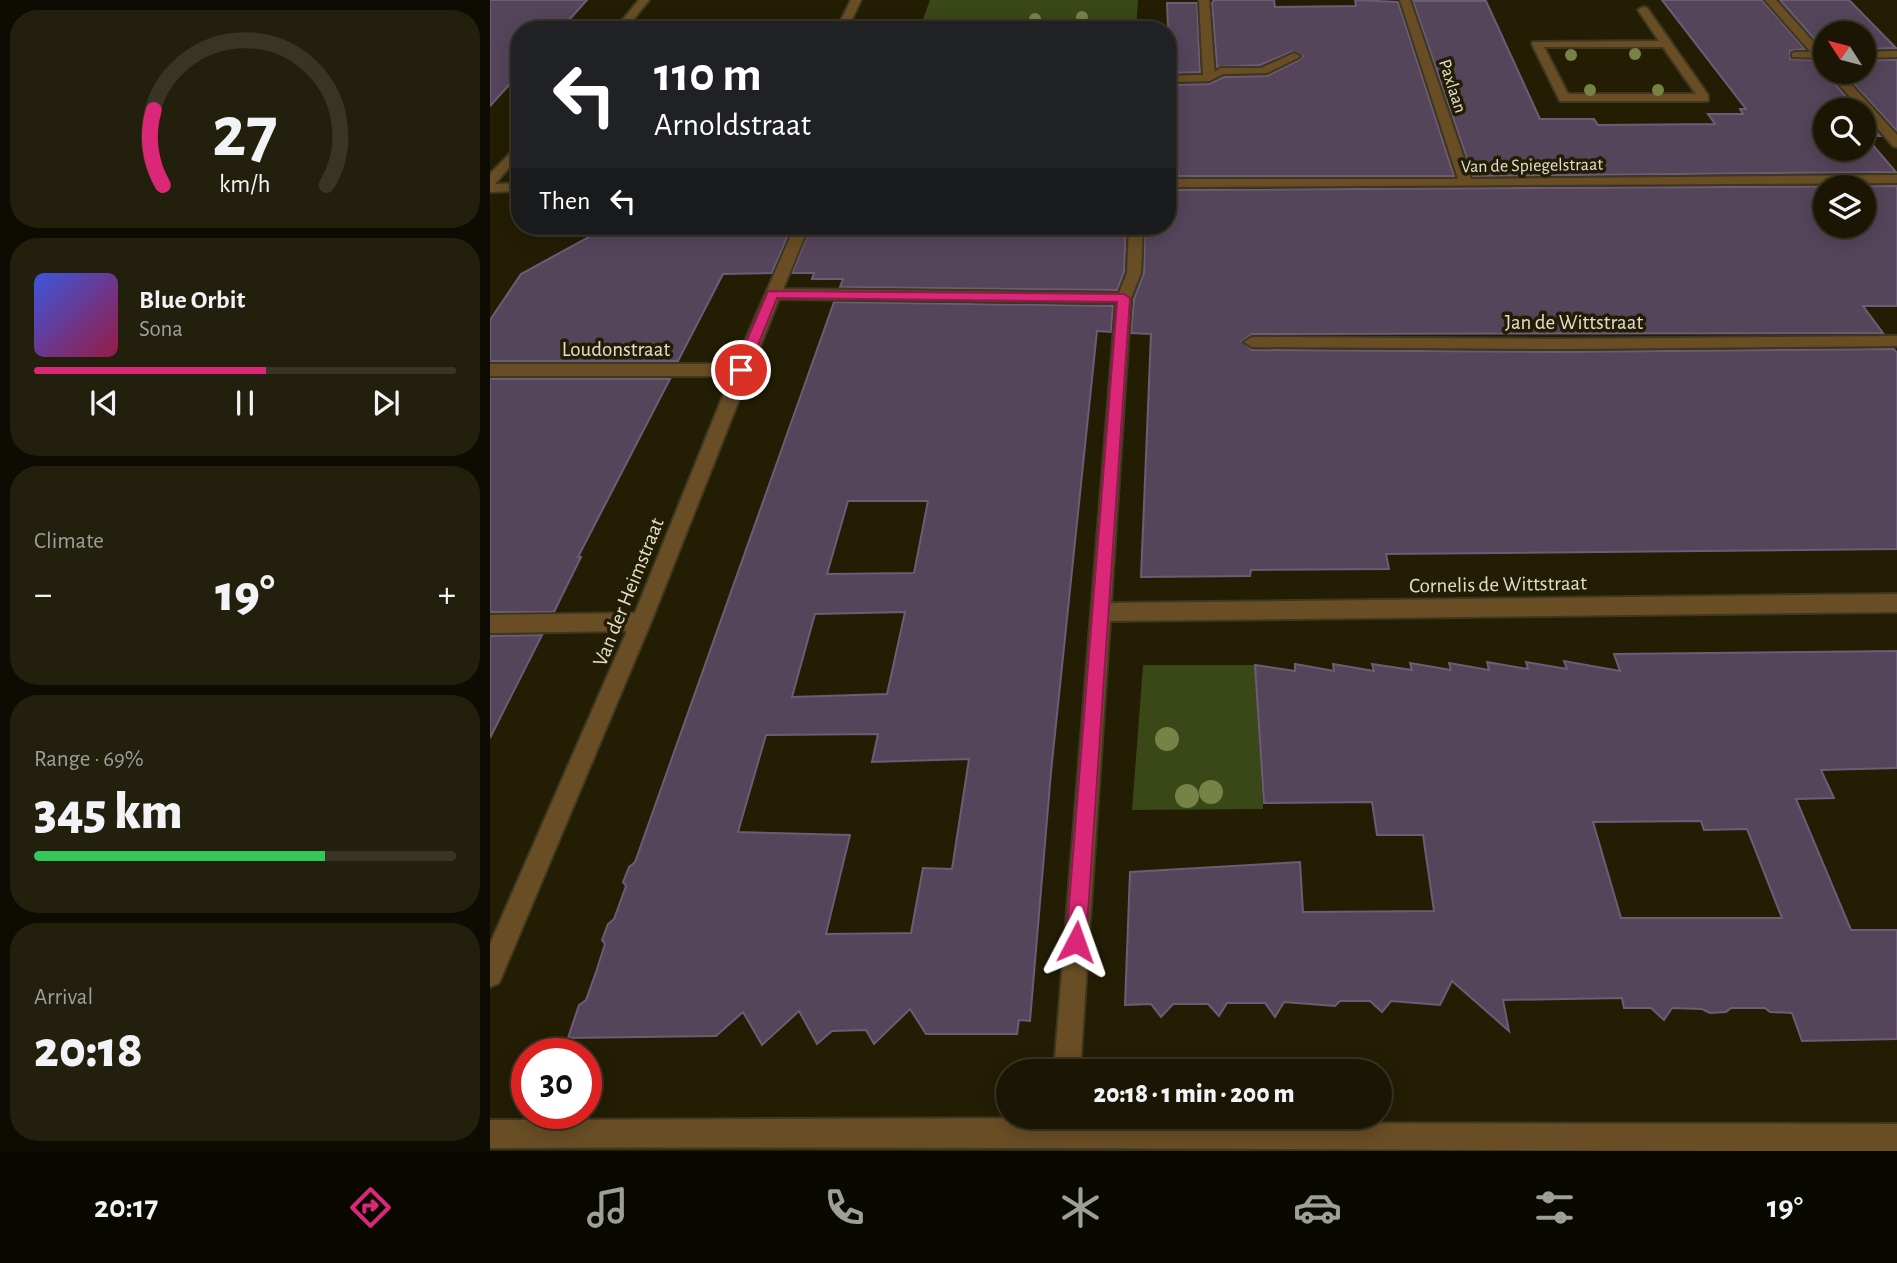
<!DOCTYPE html>
<html lang="en">
<head>
<meta charset="utf-8">
<style>
	body { margin:0; font-family:"Alegreya Sans",sans-serif; background:#231f0d; color:#f1f3f6; height:100vh; display:flex; flex-direction:column; font-size:26px; white-space:nowrap }
	* { box-sizing:border-box; margin:0 }
	p { font-size:23px; color:#9f9f9a }
	.icon { flex:none; width:38px; height:38px; fill:none; stroke:currentColor; stroke-width:2; stroke-linecap:round; stroke-linejoin:round }
	.map { position:relative; flex:1; overflow:hidden }
	.panel { display:flex; flex-direction:column; gap:10px; padding:10px; background:#0e0c02; width:490px }
	.panel>* { flex:none }
	.banner { position:absolute; left:21px; top:21px; width:665px; height:214px; border-radius:28px; box-shadow:0 4px 18px #0003,0 0 0 2px #383525; background:#202124; color:#fff; overflow:hidden }
	.needle { width:46px; rotate:306deg }
	.tools { position:absolute; left:1323px; top:21px; display:grid; gap:14px }
	.tools a { display:grid; place-items:center; width:63px; height:63px; border-radius:50%; background:#1a1603; box-shadow:0 4px 18px #0003,0 0 0 2px #383525; font-size:35px }
	.speed { position:absolute; left:21px; top:1038px; display:flex; gap:14px; font-size:35px; font-weight:700; text-align:center }
	.speed>* { display:grid; place-content:center; width:91px; height:91px; border-radius:50%; background:#1a1603; box-shadow:0 4px 18px #0003,0 0 0 2px #383525; line-height:1 }
	.speed .limit { border:10px solid #d22; background:#fff; color:#111 }
	.pin { position:absolute; display:grid; place-items:center; width:60px; height:60px; color:#fff; margin:-30px; border:4px solid #fff; border-radius:50%; box-shadow:0 2px 7px #0007 }
	.me { position:absolute; width:77px; margin:-38px; rotate:4deg; stroke-linejoin:round; filter:drop-shadow(0 0 5px #0008) }
	.turn { display:flex; align-items:center; gap:24px; height:147px; padding:0 28px; font-size:32px }
	.turn .icon { width:91px; height:91px; stroke-width:2.5 }
	.turn b { display:block; font-size:49px; line-height:60px }
	.then { display:flex; align-items:center; height:66px; padding:0 28px; background:#0003; gap:14px; font-size:26px }
	.big { font-size:52px; font-weight:800; line-height:1.1 }
	.panel .widget { flex:1; display:flex; flex-direction:column; justify-content:center; gap:10px; min-width:0; padding:0 24px; border-radius:28px; background:#231f0d }
	.panel .dial { align-items:center; gap:0 }
	.dial svg { height:182px; overflow:visible; fill:none; stroke:#383525; stroke-width:7; stroke-linecap:round; text-anchor:middle }
	.dial text { fill:#f1f3f6; stroke:none }
	.song { display:flex; align-items:center; gap:21px }
	.cover { width:84px; height:84px; border-radius:10px; background:linear-gradient(135deg,hsl(230 70% 55%),hsl(340 70% 35%)) }
	.played { height:7px; border-radius:4px; background:linear-gradient(90deg,#db2777 55%,#383525 55%) }
	.keys { display:flex; justify-content:space-around; direction:ltr }
	.heat { display:flex; justify-content:space-between; align-items:center; font-size:38px; direction:ltr }
	.charge { height:10px; border-radius:5px; background:linear-gradient(90deg,#34c759 69%,#383525 0) }
	.trip { position:absolute; left:506px; top:1059px; width:396px; height:70px; border-radius:35px; background:#1a1603; box-shadow:0 4px 18px #0003,0 0 0 2px #383525; font-weight:800; line-height:70px; text-align:center }
	.menu { display:flex; height:112px; justify-content:space-around; align-items:center; background:#0a0901; color:#9f9f9a }
	.menu .icon { width:49px; height:49px }
	.menu .selected { color:#db2777 }
	.menu b { font-size:32px; color:#f1f3f6 }
	main { display:flex; flex:1; min-height:0 }
	.map>svg:first-child { display:block }
	.green { fill:#3a4717 }
	.building { fill:#55455b; stroke:#6d5c74; stroke-width:2; fill-rule:evenodd }
	.lines { fill:none; stroke-linecap:round; stroke-linejoin:round }
	.service-casing { stroke:#3e3820; stroke-width:4 }
	.minor-casing { stroke:#3e3820; stroke-width:4 }
	.tertiary-casing { stroke:#3e3820; stroke-width:4 }
	.service { fill:#694e25; fill-rule:evenodd }
	.minor { fill:#694e25; fill-rule:evenodd }
	.tertiary { fill:#694e25; fill-rule:evenodd }
	.tree { fill:#778346 }
	.route { fill:#db2777; stroke:#8e194d; stroke-width:2 }
	.labels { text-anchor:middle; stroke-width:7; stroke-linejoin:round; paint-order:stroke }
	.far-street-label { font-size:18px; fill:#e1decf; stroke:#231d04 }
	.street-label { font-size:21px; fill:#e1decf; stroke:#231d04 }
</style>
</head>
<body>
<main>
<section class="panel">
<div class="widget dial"><svg viewBox="0 0 100 80">
<path d="M14 69A42 42 0 1 1 86 69"/>
<path d="M14 69A42 42 0 0 1 10 36" stroke="#db2777"/>
<text x="50" y="56" font-size="32" font-weight="700">27</text>
<text x="50" y="72" font-size="11">km/h</text>
</svg></div>
<div class="widget">
<div class="song"><i class="cover"></i><div><b>Blue Orbit</b><p>Sona</p></div></div>
<div class="played"></div>
<div class="keys"><svg class="icon" aria-label="previous" viewBox="0 0 24 24"><path d="M18 5L8 12l10 7zM5 5v14"/></svg><svg class="icon" aria-label="pause" viewBox="0 0 24 24"><path d="M8 5v14M16 5v14"/></svg><svg class="icon" aria-label="next" viewBox="0 0 24 24"><path d="M6 5l10 7-10 7zM19 5v14"/></svg></div>
</div>
<div class="widget"><p>Climate</p>
<div class="heat"><a>−</a><b class="big">19°</b><a>+</a></div>
</div>
<div class="widget"><p>Range · 69%</p><b class="big">345 km</b><div class="charge"></div></div>
<div class="widget"><p>Arrival</p><b class="big">20:18</b></div>
</section>
<div class="map">
<svg width="1407" height="1151" viewBox="0 0 1407 1151">
	<rect width="100%" height="100%" fill="#231d04"/>
	<g class="green">
		<polygon points="440,0 648,0 646,30 429,30"/>
		<polygon points="653,665 765,665 773,809 642,810"/>
	</g>
	<g class="building">
		<polygon points="0,0 97,0 70,30 30,30 30,73 0,106"/>
		<polygon points="724,0 784,0 785,7 866,6 865,0 908,2 964,176 680,176 680,85 719,84 734,77 777,76 809,60 813,56 803,51 770,65 727,67 722,3"/>
		<polygon points="1172,0 1272,0 1315,49 1300,51 1300,59 1324,60 1335,67 1336,74 1368,110 1335,110 1335,149 1374,149 1374,117 1390,136 1375,136 1406,172 983,176 923,1 996,1 1050,119 1104,119 1108,125 1225,124 1218,114 1253,114 1250,109 1256,109"/>
		<polygon points="1290,0 1359,0 1406,48 1374,49 1374,33 1335,33 1335,51"/>
		<polygon points="677,3 707,3 710,72 680,73"/>
		<polygon points="1374,60 1407,60 1407,131 1353,72 1374,72"/>
		<path d="M 1407,186 L 1407,306 L 1373,306 L 1393,333 L 762,334 L 752,341 L 762,350 L 1064,352 L 1404,349 L 1407,353 L 1407,549 L 896,554 L 899,569 L 761,570 L 760,576 L 651,577 L 661,334 L 641,333 L 644,299 L 654,273 L 655,226 L 679,226 L 680,190 ZM 1335,187 L 1374,187 L 1374,226 L 1335,226 Z"/>
		<polygon points="119,226 302,226 282,273 233,274 188,361 0,361 0,320 31,274"/>
		<polygon points="321,226 636,226 634,272 627,290 350,287 353,279 322,279 324,273 302,273"/>
		<path d="M 344,302 L 623,306 L 621,332 L 607,331 L 561,772 L 540,1021 L 529,1020 L 527,1034 L 436,1034 L 420,1009 L 384,1044 L 376,1030 L 342,1031 L 327,1044 L 309,1011 L 272,1045 L 253,1012 L 226,1036 L 78,1038 L 89,1005 L 96,1000 L 106,972 L 115,944 L 112,940 L 118,924 L 124,919 L 136,886 L 133,882 L 139,867 L 145,862 ZM 358,501 L 438,501 L 424,573 L 337,574 ZM 415,612 L 397,694 L 302,697 L 325,614 ZM 388,734 L 382,762 L 479,759 L 462,869 L 433,868 L 421,933 L 336,934 L 360,835 L 248,832 L 276,735 Z"/>
		<polygon points="0,379 180,379 88,557 91,557 64,612 0,612"/>
		<polygon points="52,635 0,738 0,636"/>
		<path d="M 1407,651 L 1407,768 L 1331,770 L 1344,798 L 1306,799 L 1361,930 L 1407,930 L 1407,1039 L 1312,1041 L 1302,1013 L 1280,1012 L 1275,1008 L 1241,1008 L 1236,1012 L 1220,1013 L 1212,1009 L 1182,1008 L 1174,1020 L 1161,1008 L 1134,1008 L 1132,998 L 1013,1000 L 1019,1031 L 962,981 L 950,1005 L 901,1001 L 892,1012 L 880,1001 L 850,1001 L 845,1006 L 794,1002 L 785,1017 L 775,1003 L 737,1003 L 729,1016 L 718,1004 L 683,1004 L 671,1017 L 661,1004 L 635,1005 L 640,872 L 810,862 L 813,912 L 944,911 L 933,835 L 887,835 L 882,802 L 774,803 L 765,665 L 805,671 L 805,664 L 844,671 L 843,664 L 884,671 L 882,664 L 922,670 L 920,663 L 961,670 L 959,663 L 999,670 L 997,662 L 1038,669 L 1036,662 L 1077,669 L 1074,661 L 1130,671 L 1124,654 ZM 1211,821 L 1214,830 L 1257,829 L 1292,918 L 1131,918 L 1103,822 Z"/>
	</g>
	<g class="lines">
		<defs>
			<g id="service">
				<path d="M 1153,7 L 1157,8 L 1218,95 L 1218,101 L 1070,101 L 1042,44 L 1043,42 L 1169,41 L 1148,10 ZM 1054,47 L 1173,47 L 1206,94 L 1078,94 Z"/>
				<polygon points="1306,52 1329,52 1335,55 1329,58 1302,57 1302,53"/>
				<polygon points="804,53 810,56 808,58 777,73 733,74 719,81 713,78 731,68 771,68"/>
			</g>
			<g id="minor">
				<polygon points="149,0 159,0 135,30 124,30"/>
				<polygon points="361,0 371,0 357,30 346,30"/>
				<polygon points="709,0 719,0 725,78 719,81 677,82 677,76 713,75"/>
				<polygon points="910,0 920,0 981,179 1407,175 1407,183 677,187 677,179 968,179"/>
				<polygon points="1407,51 1407,57 1374,58 1374,52"/>
				<polygon points="30,143 30,155 5,184 30,183 30,191 0,192 0,174"/>
				<polygon points="305,226 319,226 293,289 629,293 637,273 639,226 653,226 651,273 641,298 621,603 1407,594 1407,612 620,621 590,1071 564,1071 626,303 289,299 161,622 9,983 0,987 0,944 137,631 0,633 0,615 145,613 241,376 0,376 0,364 245,364"/>
				<polygon points="1407,336 1407,346 1064,349 762,347 754,342 762,337 1064,339"/>
				<path d="M 573,1118 L 796,1123 L 1407,1124 L 1407,1151 C 938,1151 469,1146 0,1148 L 0,1120 Z"/>
			</g>
			<g id="tertiary">
				<polygon points="1275,0 1286,0 1335,55 1335,65 1331,64"/>
				<polygon points="1338,72 1350,72 1407,135 1407,147 1403,146"/>
			</g>
		</defs>
		<use href="#service" class="service-casing"/>
		<use href="#minor" class="minor-casing"/>
		<use href="#tertiary" class="tertiary-casing"/>
		<use href="#service" class="service"/>
		<use href="#minor" class="minor"/>
		<use href="#tertiary" class="tertiary"/>
	</g>
	<g class="tree">
		<circle cx="592" cy="17" r="6"/>
		<circle cx="545" cy="19" r="6"/>
		<circle cx="1145" cy="54" r="6"/>
		<circle cx="1081" cy="55" r="6"/>
		<circle cx="1100" cy="90" r="6"/>
		<circle cx="1168" cy="90" r="6"/>
		<circle cx="677" cy="739" r="12"/>
		<circle cx="721" cy="792" r="12"/>
		<circle cx="697" cy="796" r="12"/>
	</g>
	<polygon class="route" points="278,291 634,294 640,298 596,942 593,949 586,952 579,949 576,942 627,302 287,298 258,370 256,373 246,373 244,370"/>
	<g class="labels">
		<g class="far-street-label">
			<text transform="translate(963 86) rotate(72)" y="6">Paxlaan</text>
			<text transform="translate(1042 165) rotate(-1)" y="6">Van de Spiegelstraat</text>
		</g>
		<g class="street-label">
			<text x="1084" y="329">Jan de Wittstraat</text>
			<text x="126" y="356">Loudonstraat</text>
			<text transform="translate(1008 584) rotate(-1)" y="7">Cornelis de Wittstraat</text>
			<text transform="translate(138 592) rotate(-68)" y="7">Van der Heimstraat</text>
		</g>
	</g>
</svg>
<div class="tools">
<a><svg class="needle" viewBox="-14 -14 28 28"><path d="M0-13l5 13h-10z" fill="#e53935"/><path d="M0 13l5-13h-10z" fill="#9f9f9a"/></svg></a>
<a><svg class="icon" aria-label="search" viewBox="0 0 24 24"><circle cx="10" cy="10" r="6"/><path d="M15 15l6 6"/></svg></a>
<a><svg class="icon" aria-label="layers" viewBox="0 0 24 24"><path d="M12 4l9 5-9 5-9-5zM3 14l9 5 9-5"/></svg></a>
</div>
<div class="speed"><div class="limit">30</div></div>
<div class="pin" style="left:251px;top:370px;background:#d93025"><svg class="icon" aria-label="arrive" viewBox="0 0 24 24"><path d="M6 21V4h12l-3 4 3 4H6"/></svg></div>
<svg class="me" style="left:586px;top:942px" viewBox="-20 -20 40 40"><path d="M0-17L14 15 0 8-14 15z" fill="#db2777" stroke="#fff" stroke-width="4"/></svg>
<div class="trip">20:18 · 1 min · 200 m</div>
<div class="banner">
<div class="turn"><svg class="icon" aria-label="left" viewBox="0 0 24 24"><path d="M17 20v-9H6M10 6l-5 5 5 5"/></svg><div><b>110 m</b>Arnoldstraat</div></div>
<div class="then">Then<svg class="icon" aria-label="left" viewBox="0 0 24 24"><path d="M17 20v-9H6M10 6l-5 5 5 5"/></svg></div>
</div>
</div>
</main>
<nav class="menu">
<b>20:17</b>
<svg class="icon selected" aria-label="directions" viewBox="0 0 24 24"><path d="M12 3l9 9-9 9-9-9zM9 14v-3h6M13 9l2 2-2 2"/></svg>
<svg class="icon" aria-label="music" viewBox="0 0 24 24"><path d="M9 18V5l10-2v13"/><circle cx="6" cy="18" r="3"/><circle cx="16" cy="16" r="3"/></svg>
<svg class="icon" aria-label="phone" viewBox="0 0 24 24"><path d="M5 4h4l2 5-3 2q2 4 5 5l2-3 5 2v4C11 20 4 13 5 4z"/></svg>
<svg class="icon" aria-label="climate" viewBox="0 0 24 24"><path d="M12 3v18M4 7l16 10M4 17L20 7"/></svg>
<svg class="icon" aria-label="car" viewBox="0 0 24 24"><path d="M5 17H2v-5l4-1 3-4h7l3 4 3 1v5h-3M9 17h6M6 11h13"/><circle cx="7" cy="17" r="2"/><circle cx="17" cy="17" r="2"/></svg>
<svg class="icon" aria-label="filters" viewBox="0 0 24 24"><path d="M4 7h16M4 17h16"/><circle cx="9" cy="7" r="2"/><circle cx="15" cy="17" r="2"/></svg>
<b>19°</b>
</nav>
</body>
</html>
